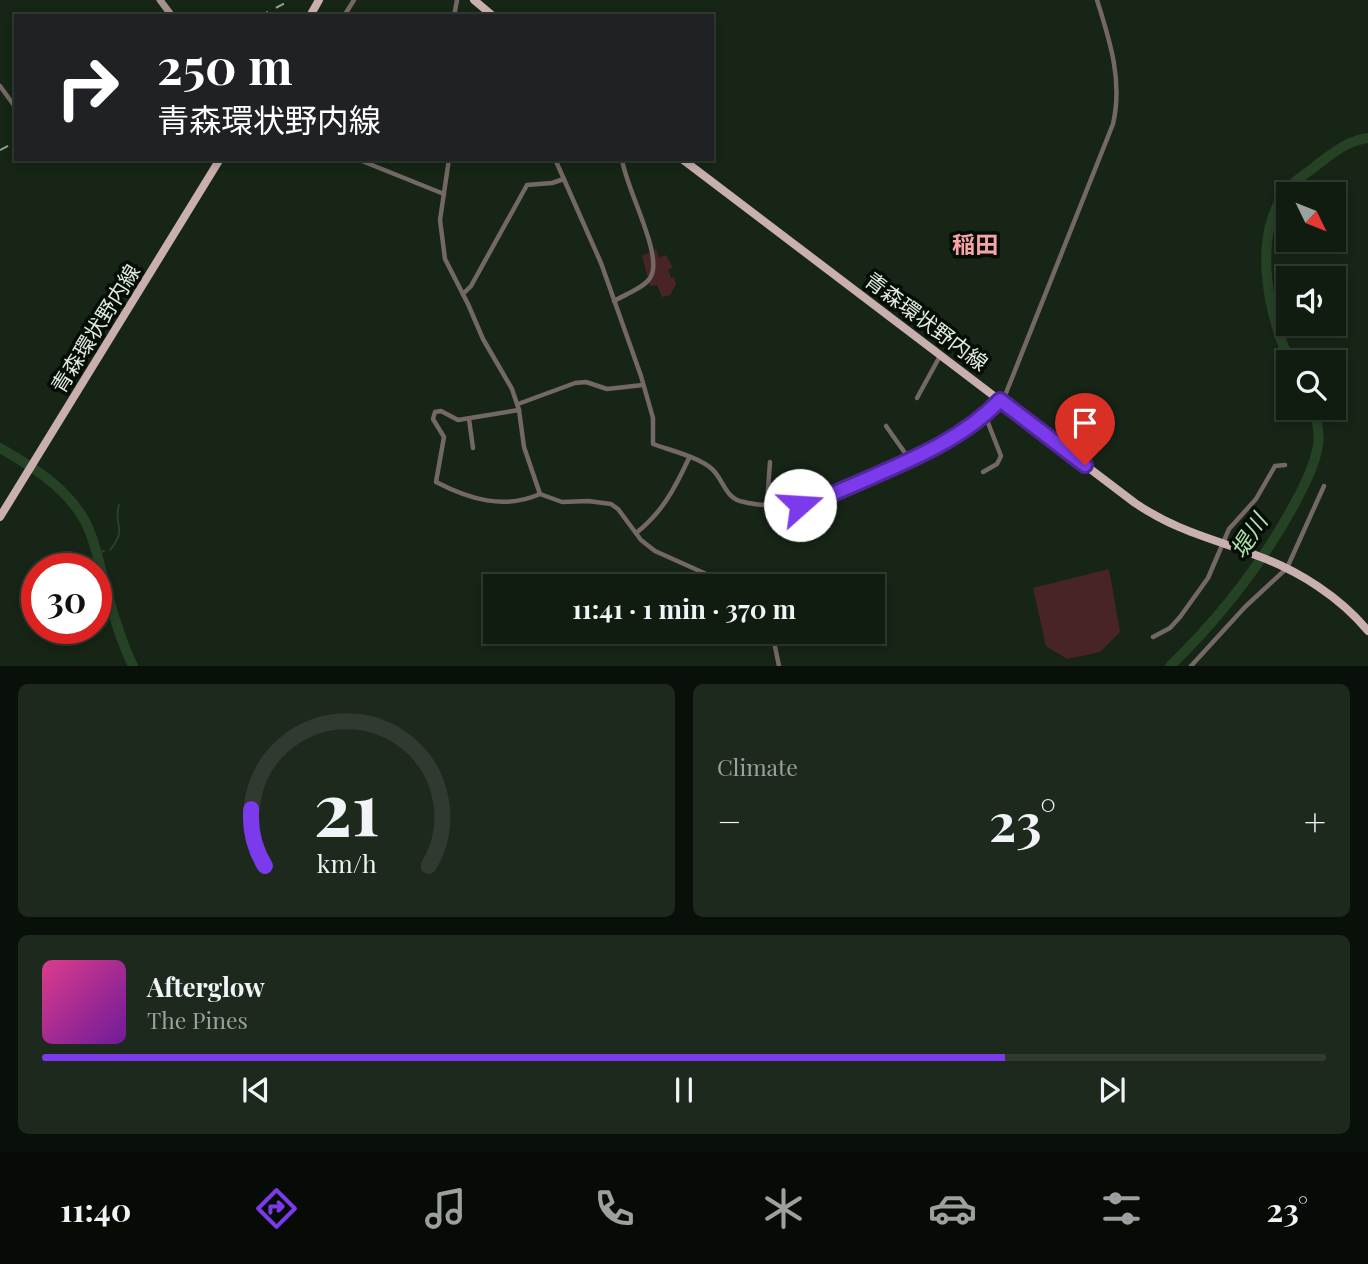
<!DOCTYPE html>
<html lang="en">
<head>
<meta charset="utf-8">
<style>
	body { margin:0; font-family:"Playfair Display","Noto Sans JP",serif; background:#1e291e; color:#f1f3f6; height:100vh; display:flex; flex-direction:column; font-size:26px; white-space:nowrap }
	* { box-sizing:border-box; margin:0 }
	p { font-size:23px; color:#9ca19f }
	.icon { flex:none; width:38px; height:38px; fill:none; stroke:currentColor; stroke-width:2; stroke-linecap:round; stroke-linejoin:round }
	.map { position:relative; height:666px; overflow:hidden }
	.details { display:flex; flex-direction:column; gap:18px; padding:18px; background:#090f09; flex:1 }
	.details>* { flex:none }
	.banner { position:absolute; left:14px; top:14px; width:700px; height:147px; border-radius:0px; box-shadow:0 4px 10px #0003,0 0 0 2px #303a30; background:#202124; color:#fff; overflow:hidden }
	.needle { width:46px; rotate:133deg }
	.fabs { position:absolute; left:1276px; top:182px; display:grid; gap:14px }
	.fabs a { display:grid; place-items:center; width:70px; height:70px; border-radius:0px; background:#101c10; box-shadow:0 4px 10px #0003,0 0 0 2px #303a30; font-size:35px }
	.speed { position:absolute; left:21px; top:553px; display:flex; gap:14px; font-size:35px; font-weight:700; text-align:center }
	.speed>* { display:grid; place-content:center; width:91px; height:91px; border-radius:50%; background:#101c10; box-shadow:0 4px 10px #0003,0 0 0 2px #303a30; line-height:1 }
	.speed .limit { border:10px solid #d22; background:#fff; color:#111 }
	.pin { position:absolute; display:grid; place-items:center; width:60px; height:60px; color:#fff; margin:-72px -30px; border-radius:50% 50% 50% 0; rotate:-45deg; box-shadow:0 0 7px #0007 }
	.pin .icon { rotate:45deg }
	.me { position:absolute; width:77px; margin:-38px; rotate:71deg; stroke-linejoin:round; filter:drop-shadow(0 0 5px #0008) }
	.turn { display:flex; align-items:center; gap:24px; height:147px; padding:0 28px; font-size:32px }
	.turn .icon { width:91px; height:91px; stroke-width:2.5 }
	.turn b { display:block; font-size:49px; line-height:60px }
	.big { font-size:52px; font-weight:700; line-height:1.1 }
	.details .tile { flex:1; display:flex; flex-direction:column; justify-content:center; gap:10px; min-width:0; padding:0 24px; border-radius:10px; background:#1e291e }
	.details .dial { align-items:center; gap:0 }
	.dial svg { height:182px; overflow:visible; fill:none; stroke:#303a30; stroke-width:7; stroke-linecap:round; text-anchor:middle }
	.dial text { fill:#f1f3f6; stroke:none }
	.song { display:flex; align-items:center; gap:21px }
	.cover { width:84px; height:84px; border-radius:10px; background:linear-gradient(135deg,hsl(330 70% 55%),hsl(280 70% 35%)) }
	.played { height:7px; border-radius:4px; background:linear-gradient(90deg,#7c3aed 75%,#303a30 75%) }
	.keys { display:flex; justify-content:space-around; direction:ltr }
	.heat { display:flex; justify-content:space-between; align-items:center; font-size:38px; direction:ltr }
	.details .tiles { flex:1; display:grid; gap:18px; grid-template-columns:1fr 1fr }
	.tile:last-child { grid-column:span 2 }
	.trip { position:absolute; left:483px; top:574px; width:402px; height:70px; border-radius:0px; background:#101c10; box-shadow:0 4px 10px #0003,0 0 0 2px #303a30; font-weight:700; line-height:70px; text-align:center }
	.tabs { display:flex; height:112px; justify-content:space-around; align-items:center; background:#060b06; color:#9ca19f }
	.tabs .icon { width:49px; height:49px }
	.tabs .active { color:#7c3aed }
	.tabs b { font-size:32px; color:#f1f3f6 }
	.map>svg:first-child { display:block }
	.green { fill:#492425 }
	.lines { fill:none; stroke-linecap:round; stroke-linejoin:round }
	.stream { stroke:#254225; stroke-width:2 }
	.river { stroke:#254225; stroke-width:10 }
	.street { stroke:#746867; stroke-width:4.5 }
	.secondary { stroke:#a4908f; stroke-width:7 }
	.primary { stroke:#caafaf; stroke-width:8 }
	.rail { stroke:#919d91; stroke-width:2; stroke-dasharray:9 9; stroke-linecap:butt }
	.route-casing { stroke:#51269a; stroke-width:18 }
	.route { stroke:#7c3aed; stroke-width:12 }
	.labels { text-anchor:middle; stroke-width:7; stroke-linejoin:round; paint-order:stroke }
	.street-label { font-size:21px; fill:#e1ebe0; stroke:#060d06 }
	.neighbourhood-label { font-size:23px; font-weight:bold; fill:#f8a4a4; stroke:#060d06 }
	.water-label { font-size:23px; font-style:italic; fill:#aee3ad; stroke:#060d06 }
</style>
</head>
<body>
<div class="map">
<svg width="1368" height="666" viewBox="0 0 1368 666">
	<rect width="100%" height="100%" fill="#162516"/>
	<g class="green">
		<polygon points="656,249 659,258 666,255 673,268 668,270 671,278 674,277 676,284 670,295 662,297 657,285 650,286 642,256"/>
		<polygon points="1109,569 1120,632 1100,652 1067,659 1046,646 1033,588"/>
	</g>
	<g class="lines">
		<g class="stream">
			<path d="M 110,550 C 128,528 113,527 119,505"/>
			<polyline points="98,553 104,551"/>
		</g>
		<g class="river">
			<path d="M 1290,362 C 1268,313 1249,229 1292,185 C 1299,177 1309,172 1317,165 C 1334,152 1347,141 1368,138"/>
			<path d="M 0,448 C 33,467 66,487 85,521 C 94,538 97,555 102,573 C 110,603 119,637 133,666"/>
			<path d="M 1170,666 C 1220,618 1261,565 1294,505 C 1304,486 1315,465 1318,445 C 1320,432 1317,420 1313,408"/>
		</g>
		<g class="street">
			<polyline points="344,16 354,0"/>
			<polyline points="454,16 457,0"/>
			<polyline points="0,86 16,108"/>
			<polyline points="357,159 444,194"/>
			<polyline points="449,159 440,220 445,259 468,304 483,339 512,389 519,410 524,447 540,494 562,502 588,501 611,504 618,509 641,540 655,551 733,586"/>
			<path d="M 555,159 L 601,263 L 641,376 L 653,418 L 653,444 C 669,450 699,457 712,469 C 724,480 725,499 744,502 C 759,506 793,507 807,504 C 824,500 841,490 857,483 C 902,464 978,435 1006,393 L 1113,124 C 1123,81 1110,41 1097,0"/>
			<polyline points="463,294 471,286 527,185 552,183 564,179"/>
			<path d="M 614,301 C 624,295 644,288 650,278 C 665,257 625,187 622,159"/>
			<polyline points="917,398 940,356"/>
			<polyline points="518,404 575,383 586,382 607,389 643,385"/>
			<path d="M 519,410 L 458,420 L 441,411 L 435,412 L 433,419 L 444,437 L 436,482 C 469,499 504,510 540,494"/>
			<polyline points="469,419 473,448"/>
			<polyline points="886,426 910,460"/>
			<polyline points="983,472 997,464 1001,456 985,415"/>
			<polyline points="767,504 770,462"/>
			<path d="M 636,533 C 662,513 675,488 689,458"/>
			<polyline points="772,632 779,666"/>
			<polyline points="1153,637 1170,628 1180,617 1208,578 1229,529 1256,499 1275,466 1285,465"/>
			<polyline points="1191,666 1245,607 1287,568 1324,486"/>
		</g>
		<polyline class="secondary" points="160,0 172,16"/>
		<g class="primary">
			<polyline points="474,0 493,16"/>
			<polyline points="310,16 319,0"/>
			<path d="M 682,159 L 1135,503 C 1178,532 1212,538 1258,556 C 1299,571 1340,597 1368,631"/>
			<polyline points="0,517 220,159"/>
		</g>
		<g class="rail">
			<polyline points="260,16 291,0"/>
			<polyline points="0,150 16,142"/>
		</g>
	</g>
	<g class="lines">
		<defs>
			<path id="route" d="M 800,505 C 817,504 835,492 851,486 C 903,463 960,442 1000,400 L 1085,465"/>
		</defs>
		<use href="#route" class="route-casing"/>
		<use href="#route" class="route"/>
	</g>
	<g class="labels">
		<g class="street-label">
			<text transform="translate(926 322) rotate(37)" y="7">青森環状野内線</text>
			<text transform="translate(96 329) rotate(-58)" y="7">青森環状野内線</text>
		</g>
		<g class="neighbourhood-label">
			<text x="975" y="253">稲田</text>
		</g>
		<g class="water-label">
			<text transform="translate(1249 536) rotate(-57)" y="8">堤川</text>
		</g>
	</g>
</svg>
<div class="fabs">
<a><svg class="needle" viewBox="-14 -14 28 28"><path d="M0-13l5 13h-10z" fill="#e53935"/><path d="M0 13l5-13h-10z" fill="#9ca19f"/></svg></a>
<a><svg class="icon" aria-label="sound" viewBox="0 0 24 24"><path d="M4 9h4l5-4v14l-5-4H4zM17 9q2 3 0 6"/></svg></a>
<a><svg class="icon" aria-label="search" viewBox="0 0 24 24"><circle cx="10" cy="10" r="6"/><path d="M15 15l6 6"/></svg></a>
</div>
<div class="speed"><div class="limit">30</div></div>
<div class="pin" style="left:1085px;top:465px;background:#d93025"><svg class="icon" aria-label="arrive" viewBox="0 0 24 24"><path d="M6 21V4h12l-3 4 3 4H6"/></svg></div>
<svg class="me" style="left:800px;top:505px" viewBox="-20 -20 40 40"><circle r="19" fill="#fff"/><path d="M0-13L10 11 0 6-10 11z" fill="#7c3aed"/></svg>
<div class="trip">11:41 · 1 min · 370 m</div>
<div class="banner">
<div class="turn"><svg class="icon" aria-label="right" viewBox="0 0 24 24"><path d="M7 20v-9h11M14 6l5 5-5 5"/></svg><div><b>250 m</b>青森環状野内線</div></div>
</div>
</div>
<section class="details">
<div class="tiles">
<div class="tile dial"><svg viewBox="0 0 100 80">
<path d="M14 69A42 42 0 1 1 86 69"/>
<path d="M14 69A42 42 0 0 1 8 44" stroke="#7c3aed"/>
<text x="50" y="56" font-size="32" font-weight="700">21</text>
<text x="50" y="72" font-size="11">km/h</text>
</svg></div>
<div class="tile"><p>Climate</p>
<div class="heat"><a>−</a><b class="big">23°</b><a>+</a></div>
</div>
<div class="tile">
<div class="song"><i class="cover"></i><div><b>Afterglow</b><p>The Pines</p></div></div>
<div class="played"></div>
<div class="keys"><svg class="icon" aria-label="previous" viewBox="0 0 24 24"><path d="M18 5L8 12l10 7zM5 5v14"/></svg><svg class="icon" aria-label="pause" viewBox="0 0 24 24"><path d="M8 5v14M16 5v14"/></svg><svg class="icon" aria-label="next" viewBox="0 0 24 24"><path d="M6 5l10 7-10 7zM19 5v14"/></svg></div>
</div>
</div>
</section>
<nav class="tabs">
<b>11:40</b>
<svg class="icon active" aria-label="directions" viewBox="0 0 24 24"><path d="M12 3l9 9-9 9-9-9zM9 14v-3h6M13 9l2 2-2 2"/></svg>
<svg class="icon" aria-label="music" viewBox="0 0 24 24"><path d="M9 18V5l10-2v13"/><circle cx="6" cy="18" r="3"/><circle cx="16" cy="16" r="3"/></svg>
<svg class="icon" aria-label="phone" viewBox="0 0 24 24"><path d="M5 4h4l2 5-3 2q2 4 5 5l2-3 5 2v4C11 20 4 13 5 4z"/></svg>
<svg class="icon" aria-label="climate" viewBox="0 0 24 24"><path d="M12 3v18M4 7l16 10M4 17L20 7"/></svg>
<svg class="icon" aria-label="car" viewBox="0 0 24 24"><path d="M5 17H2v-5l4-1 3-4h7l3 4 3 1v5h-3M9 17h6M6 11h13"/><circle cx="7" cy="17" r="2"/><circle cx="17" cy="17" r="2"/></svg>
<svg class="icon" aria-label="filters" viewBox="0 0 24 24"><path d="M4 7h16M4 17h16"/><circle cx="9" cy="7" r="2"/><circle cx="15" cy="17" r="2"/></svg>
<b>23°</b>
</nav>
</body>
</html>
